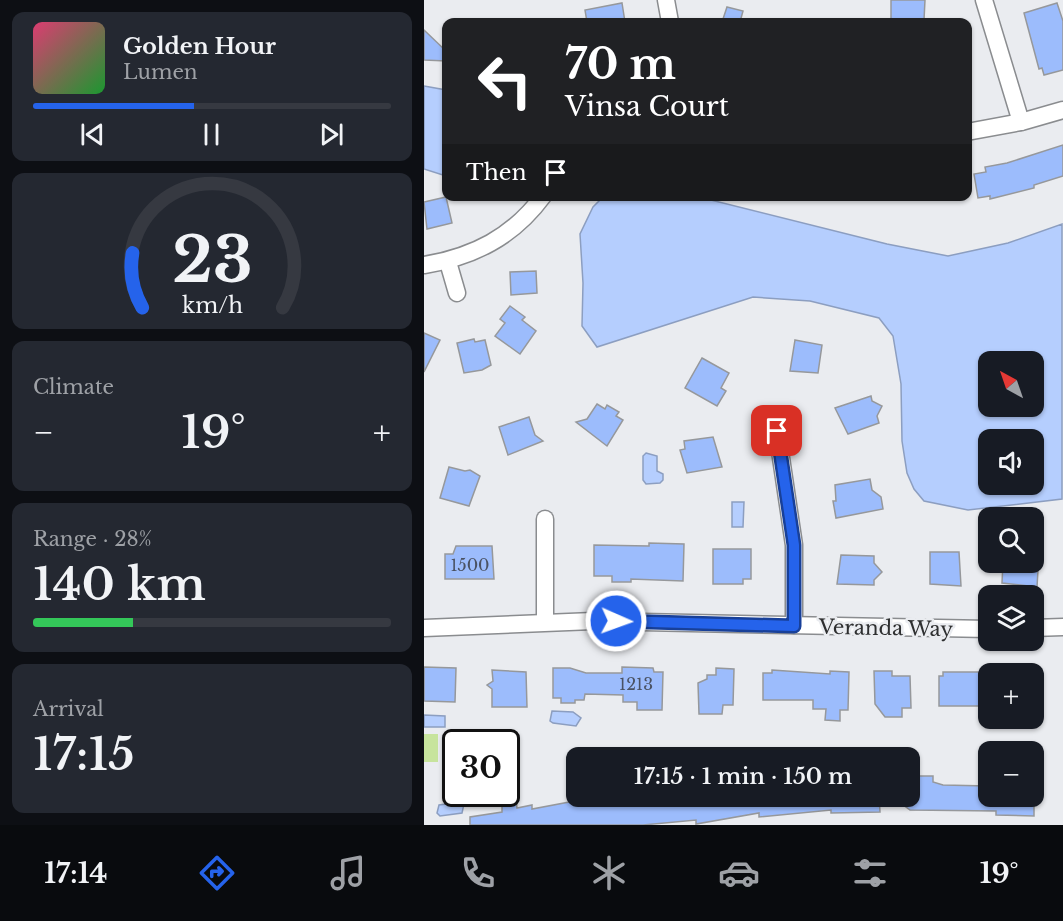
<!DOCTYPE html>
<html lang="en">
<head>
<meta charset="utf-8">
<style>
	body { margin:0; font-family:"Libre Baskerville",serif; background:#242831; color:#f1f3f6; height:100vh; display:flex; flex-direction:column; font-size:22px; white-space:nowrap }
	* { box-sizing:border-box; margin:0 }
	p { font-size:20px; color:#9ea1a6 }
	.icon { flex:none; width:33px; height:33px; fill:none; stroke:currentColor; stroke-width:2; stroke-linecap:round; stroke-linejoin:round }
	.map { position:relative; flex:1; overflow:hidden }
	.sheet { display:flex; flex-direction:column; gap:12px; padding:12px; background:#0d0f14; width:424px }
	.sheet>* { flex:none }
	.hud { position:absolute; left:18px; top:18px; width:530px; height:183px; border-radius:12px; box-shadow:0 2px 4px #0004; background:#202124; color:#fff; overflow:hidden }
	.needle { width:39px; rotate:320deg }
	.tools { position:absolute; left:554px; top:351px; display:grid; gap:12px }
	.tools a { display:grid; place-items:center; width:66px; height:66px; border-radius:12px; background:#171b24; box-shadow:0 2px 4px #0004; font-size:30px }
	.speed { position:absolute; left:18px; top:729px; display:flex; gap:12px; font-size:30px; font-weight:700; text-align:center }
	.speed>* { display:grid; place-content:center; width:78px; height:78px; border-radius:50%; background:#171b24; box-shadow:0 2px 4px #0004; line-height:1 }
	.speed .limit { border:3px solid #111; border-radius:9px; background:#fff; color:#111 }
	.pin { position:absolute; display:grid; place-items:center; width:51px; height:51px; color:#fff; margin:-26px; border-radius:12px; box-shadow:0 3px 9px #0006 }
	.me { position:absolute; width:66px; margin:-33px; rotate:92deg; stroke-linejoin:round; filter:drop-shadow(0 0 4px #0008) }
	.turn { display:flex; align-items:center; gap:21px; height:126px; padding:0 24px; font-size:27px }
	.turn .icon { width:78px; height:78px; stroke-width:2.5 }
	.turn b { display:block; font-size:42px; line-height:51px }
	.then { display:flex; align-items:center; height:57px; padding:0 24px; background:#0003; gap:12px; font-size:22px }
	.big { font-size:45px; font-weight:600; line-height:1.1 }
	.sheet .tile { flex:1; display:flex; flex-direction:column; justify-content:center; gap:9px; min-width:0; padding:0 21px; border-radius:12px; background:#242831 }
	.sheet .dial { align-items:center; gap:0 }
	.dial svg { height:156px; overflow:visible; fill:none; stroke:#363941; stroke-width:7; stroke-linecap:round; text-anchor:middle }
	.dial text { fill:#f1f3f6; stroke:none }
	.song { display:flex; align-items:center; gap:18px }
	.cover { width:72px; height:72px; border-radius:9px; background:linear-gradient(135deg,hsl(340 70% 55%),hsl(130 70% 35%)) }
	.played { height:6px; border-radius:3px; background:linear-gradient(90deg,#2563eb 45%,#363941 45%) }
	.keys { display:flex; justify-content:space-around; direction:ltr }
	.heat { display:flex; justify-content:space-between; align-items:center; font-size:33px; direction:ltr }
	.charge { height:9px; border-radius:4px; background:linear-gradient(90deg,#34c759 28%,#363941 0) }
	.trip { position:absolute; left:142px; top:747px; width:354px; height:60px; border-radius:12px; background:#171b24; box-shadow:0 2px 4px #0004; font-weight:600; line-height:60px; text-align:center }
	.tab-bar { display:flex; height:96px; justify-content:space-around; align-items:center; background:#090b0e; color:#9ea1a6 }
	.tab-bar .icon { width:42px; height:42px }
	.tab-bar .on { color:#2563eb }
	.tab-bar b { font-size:27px; color:#f1f3f6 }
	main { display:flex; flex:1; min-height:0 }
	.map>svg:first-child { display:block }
	.green { fill:#c7e49d }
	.water { fill:#b5cefe; stroke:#8c9ec0; stroke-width:1.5; fill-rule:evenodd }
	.building { fill:#9cbcfc; stroke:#96989b; stroke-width:1.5 }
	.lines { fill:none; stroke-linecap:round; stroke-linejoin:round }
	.minor-casing { stroke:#8a8c8f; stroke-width:19 }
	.minor { stroke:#fff; stroke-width:16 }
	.route-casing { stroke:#184099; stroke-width:15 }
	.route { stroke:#2563eb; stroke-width:10 }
	.labels { text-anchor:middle; stroke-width:5; stroke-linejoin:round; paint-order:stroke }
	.number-label { font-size:16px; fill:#4a5263 }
	.street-label { font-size:20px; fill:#2e2f30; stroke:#eaecf0 }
</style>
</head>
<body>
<main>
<section class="sheet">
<div class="tile">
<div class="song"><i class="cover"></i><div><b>Golden Hour</b><p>Lumen</p></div></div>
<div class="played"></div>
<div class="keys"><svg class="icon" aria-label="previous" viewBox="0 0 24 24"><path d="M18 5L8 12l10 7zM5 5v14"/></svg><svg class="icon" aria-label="pause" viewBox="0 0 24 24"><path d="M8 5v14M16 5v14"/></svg><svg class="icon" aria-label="next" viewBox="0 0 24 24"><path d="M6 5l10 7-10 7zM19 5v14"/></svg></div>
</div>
<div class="tile dial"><svg viewBox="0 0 100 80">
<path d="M14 69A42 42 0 1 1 86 69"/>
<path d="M14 69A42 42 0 0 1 9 41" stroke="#2563eb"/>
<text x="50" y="56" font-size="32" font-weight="700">23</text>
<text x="50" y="72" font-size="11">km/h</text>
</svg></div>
<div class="tile"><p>Climate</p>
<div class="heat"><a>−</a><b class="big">19°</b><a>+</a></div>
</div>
<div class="tile"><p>Range · 28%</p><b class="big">140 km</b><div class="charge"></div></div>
<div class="tile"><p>Arrival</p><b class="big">17:15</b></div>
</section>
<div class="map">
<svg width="639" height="825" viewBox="0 0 639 825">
	<rect width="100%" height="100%" fill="#eaecf0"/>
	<rect class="green" x="0" y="734" width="14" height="28"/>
	<g class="water">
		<polygon points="0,86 22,90 22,176 0,169"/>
		<path d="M 180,196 L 275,197 L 463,244 L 524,256 L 584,243 L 638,224 L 638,499 L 544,510 L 500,501 L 490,489 L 483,473 L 478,441 L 477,384 L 469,336 L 455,318 L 386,301 L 329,297 L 173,347 L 158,326 L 159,283 L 156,234 L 169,207 ZM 564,362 L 609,362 L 609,406 L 564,406 ZM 564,440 L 609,440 L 609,484 L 564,484 Z"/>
		<polygon points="222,453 233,456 233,471 239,474 239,480 236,483 222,484 219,480 219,456"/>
		<polygon points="308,502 320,502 319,527 308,527"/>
		<polygon points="128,711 149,712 157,718 152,726 129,723 126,721"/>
		<polygon points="0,715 21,716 21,727 0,727"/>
		<polygon points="569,719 594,719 594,722 590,726 572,725"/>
		<polygon points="36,802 40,804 38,813 16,816 13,813 15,805"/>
	</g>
	<g class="building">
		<polygon points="467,0 501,0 500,20 467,20"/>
		<polygon points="198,3 201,22 163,22 161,10"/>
		<polygon points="633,3 639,21 639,70 620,75 618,68 615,69 600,13"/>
		<polygon points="303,7 319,11 316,22 298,22"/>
		<polygon points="0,30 22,51 22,61 0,60"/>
		<polygon points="639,145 639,176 610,185 610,188 566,199 566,196 554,198 550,174 562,172 561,167 583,163"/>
		<polygon points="22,197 28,223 3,229 0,202"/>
		<polygon points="112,271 113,293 87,295 86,272"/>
		<polygon points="86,306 101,317 98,320 112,331 96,354 71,336 81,323 76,319"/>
		<polygon points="0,333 16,340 0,372"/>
		<polygon points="50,339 51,342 61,340 67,365 58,370 40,373 33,343"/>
		<polygon points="371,340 398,345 394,373 366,371"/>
		<polygon points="278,358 305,373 297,388 302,391 293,406 261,388"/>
		<polygon points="447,396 448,401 458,406 453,416 455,423 424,434 411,408"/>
		<polygon points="173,404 181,409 183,405 195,412 192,416 199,420 183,446 152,422 163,419"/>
		<polygon points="105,417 111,435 119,441 84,455 75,427"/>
		<polygon points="289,437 298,467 263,473 256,450 261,449 260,441"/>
		<polygon points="25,467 41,471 46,470 56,476 45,506 16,498"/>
		<polygon points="446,479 448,490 457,497 459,509 412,518 409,501 412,501 411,485"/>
		<polygon points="225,543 260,544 259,581 207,579 207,582 188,582 188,576 170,576 170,545 225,546"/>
		<polygon points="32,546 68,546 70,579 21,579 21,554 29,554"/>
		<polygon points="289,549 327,549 327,579 319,579 319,584 289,584"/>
		<polygon points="506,552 535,552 537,586 506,584"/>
		<polygon points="417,555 450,556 450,563 458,572 450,580 450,585 413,584"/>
		<polygon points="579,562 608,562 607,570 614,570 613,587 578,583"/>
		<polygon points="0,667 32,668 31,702 0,701"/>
		<polygon points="198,667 229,668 230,672 239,672 238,710 213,710 213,702 199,702 199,695 161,694 160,700 151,700 151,703 137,703 137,698 129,698 129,668 146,668 162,673 198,673"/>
		<polygon points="292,668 310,669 309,705 299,705 298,714 275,714 274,683 283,679 283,675 292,675"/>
		<polygon points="68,670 102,672 103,707 68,707 68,689 63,685 69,681"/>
		<polygon points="348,670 406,674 406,671 425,672 424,710 416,710 416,721 401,720 402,709 389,709 389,700 339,700 339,673 348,673"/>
		<polygon points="450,671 468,671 468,676 486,676 487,708 478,708 478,717 461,717 451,704"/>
		<polygon points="519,672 555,672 555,706 515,706 515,676 519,676"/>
		<polygon points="493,776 509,776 509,782 519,785 564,786 564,796 610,796 610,816 572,815 572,811 486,810 467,796 486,796 486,787 493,787"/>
		<polygon points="177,796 455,796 456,812 407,813 407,810 335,817 335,813 272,824 272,820 219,825 46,825 46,817 78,812 78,802 92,800 93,808 108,805 108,809"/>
	</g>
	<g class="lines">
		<defs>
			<g id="minor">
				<polyline points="242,0 246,22"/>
				<polyline points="560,0 597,122"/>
				<polyline points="543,132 597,122 639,110"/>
				<polyline points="24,262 33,293"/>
				<path d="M 0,265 C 49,257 89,237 119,196"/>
				<polyline points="353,431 370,545 370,625"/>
				<polyline points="121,622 121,519"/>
				<polyline points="0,628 169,621 564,629"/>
				<polyline points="609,628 639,627"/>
			</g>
		</defs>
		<use href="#minor" class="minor-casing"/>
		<use href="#minor" class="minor"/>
	</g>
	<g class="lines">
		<defs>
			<polyline id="route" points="192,621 370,626 370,545 353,431"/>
		</defs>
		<use href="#route" class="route-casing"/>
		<use href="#route" class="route"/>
	</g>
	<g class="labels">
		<g class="number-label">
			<text x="46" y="571">1500</text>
			<text x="212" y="690">1213</text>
		</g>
		<g class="street-label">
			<text transform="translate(462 628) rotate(1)" y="7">Veranda Way</text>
		</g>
	</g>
</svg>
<div class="tools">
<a><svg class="needle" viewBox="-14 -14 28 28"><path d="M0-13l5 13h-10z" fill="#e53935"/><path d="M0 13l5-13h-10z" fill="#9ea1a6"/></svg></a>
<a><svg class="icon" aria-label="sound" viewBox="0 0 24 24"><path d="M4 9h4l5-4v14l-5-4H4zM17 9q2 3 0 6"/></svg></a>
<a><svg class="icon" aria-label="search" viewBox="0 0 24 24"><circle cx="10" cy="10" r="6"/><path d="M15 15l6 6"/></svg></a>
<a><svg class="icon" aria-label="layers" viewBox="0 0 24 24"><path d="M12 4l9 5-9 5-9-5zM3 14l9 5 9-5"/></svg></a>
<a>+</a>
<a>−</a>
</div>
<div class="speed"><div class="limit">30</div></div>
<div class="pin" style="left:353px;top:431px;background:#d93025"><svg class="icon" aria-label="arrive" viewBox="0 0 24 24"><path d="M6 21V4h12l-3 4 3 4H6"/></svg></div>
<svg class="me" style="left:192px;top:621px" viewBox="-20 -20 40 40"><circle r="17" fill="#2563eb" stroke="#fff" stroke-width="3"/><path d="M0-11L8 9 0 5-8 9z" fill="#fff"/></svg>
<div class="trip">17:15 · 1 min · 150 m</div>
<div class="hud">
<div class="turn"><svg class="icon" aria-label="left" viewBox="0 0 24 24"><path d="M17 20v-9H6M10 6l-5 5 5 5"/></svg><div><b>70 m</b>Vinsa Court</div></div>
<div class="then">Then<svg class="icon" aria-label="arrive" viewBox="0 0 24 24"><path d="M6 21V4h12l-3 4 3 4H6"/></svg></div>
</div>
</div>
</main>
<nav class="tab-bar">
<b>17:14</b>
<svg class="icon on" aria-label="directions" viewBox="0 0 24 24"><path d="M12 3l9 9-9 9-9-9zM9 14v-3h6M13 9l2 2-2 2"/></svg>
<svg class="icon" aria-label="music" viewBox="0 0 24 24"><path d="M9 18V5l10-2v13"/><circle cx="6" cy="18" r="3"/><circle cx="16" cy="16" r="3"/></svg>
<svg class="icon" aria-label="phone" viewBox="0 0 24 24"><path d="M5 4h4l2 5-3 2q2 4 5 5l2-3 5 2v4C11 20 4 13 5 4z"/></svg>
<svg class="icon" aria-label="climate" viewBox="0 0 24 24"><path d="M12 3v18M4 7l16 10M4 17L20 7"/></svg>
<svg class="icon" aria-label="car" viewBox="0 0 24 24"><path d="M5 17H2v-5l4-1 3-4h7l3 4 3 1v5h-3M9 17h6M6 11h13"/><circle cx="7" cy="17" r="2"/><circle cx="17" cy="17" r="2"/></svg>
<svg class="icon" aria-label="filters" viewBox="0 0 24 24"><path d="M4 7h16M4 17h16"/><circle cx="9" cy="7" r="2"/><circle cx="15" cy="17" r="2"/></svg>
<b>19°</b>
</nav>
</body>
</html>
